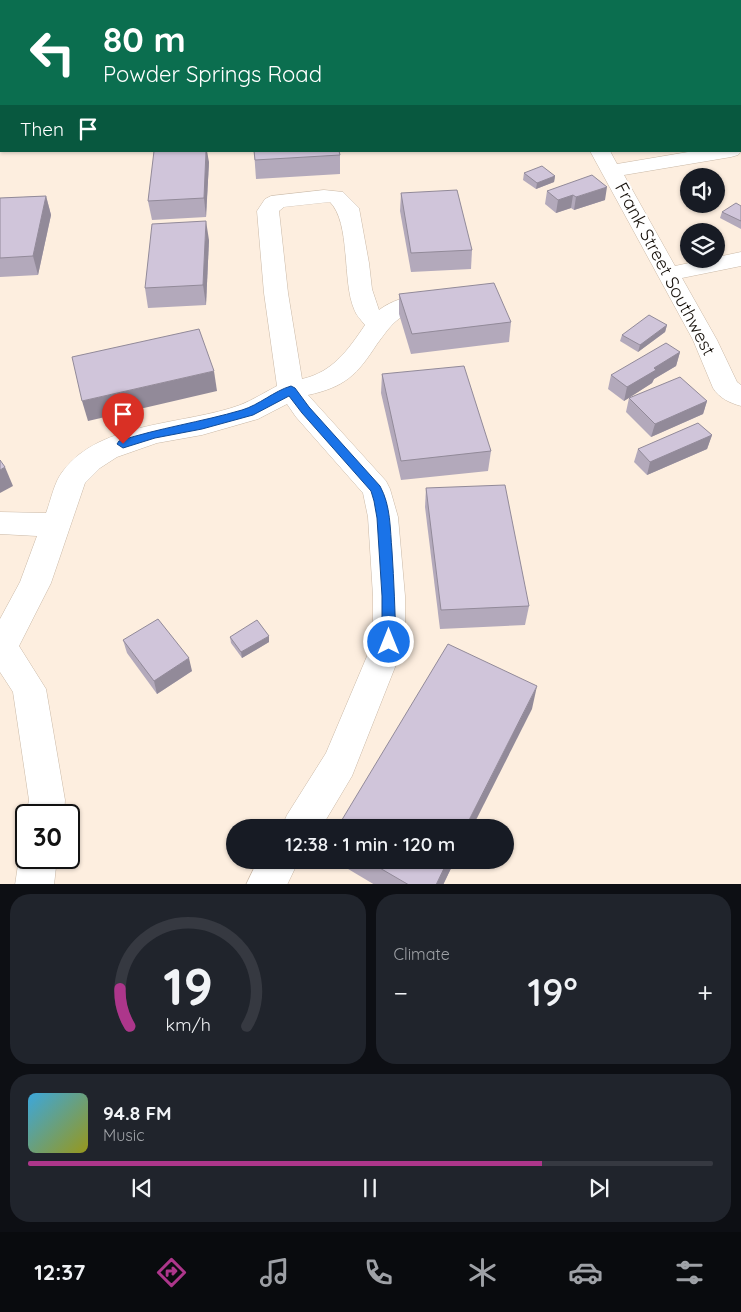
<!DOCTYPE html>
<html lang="en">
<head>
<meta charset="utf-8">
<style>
	body { margin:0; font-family:Quicksand,sans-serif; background:#20242c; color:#f1f3f6; height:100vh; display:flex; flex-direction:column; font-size:19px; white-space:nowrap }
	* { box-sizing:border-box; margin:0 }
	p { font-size:16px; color:#9ea1a6 }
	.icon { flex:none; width:28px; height:28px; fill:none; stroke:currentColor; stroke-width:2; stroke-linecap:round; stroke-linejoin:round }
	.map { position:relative; height:884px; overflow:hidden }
	.details { display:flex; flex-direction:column; gap:10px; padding:10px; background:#0d0f14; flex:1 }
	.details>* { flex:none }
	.top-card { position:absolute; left:0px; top:0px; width:741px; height:152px; box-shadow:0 1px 4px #0004; background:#0b6e4f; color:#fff; overflow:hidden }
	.buttons { position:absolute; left:680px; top:168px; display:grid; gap:10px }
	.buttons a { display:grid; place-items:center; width:45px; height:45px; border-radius:50%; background:#171b24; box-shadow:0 1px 4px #0004; font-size:25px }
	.speed { position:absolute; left:15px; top:804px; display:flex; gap:10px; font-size:25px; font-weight:700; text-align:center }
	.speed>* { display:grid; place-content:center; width:65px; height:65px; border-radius:50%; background:#171b24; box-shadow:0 1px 4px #0004; line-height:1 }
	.speed .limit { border:2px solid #111; border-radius:8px; background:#fff; color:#111 }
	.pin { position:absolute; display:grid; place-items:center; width:42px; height:42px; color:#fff; margin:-51px -21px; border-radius:50% 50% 50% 0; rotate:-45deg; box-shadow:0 0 5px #0007 }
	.pin .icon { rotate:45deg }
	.me { position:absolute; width:55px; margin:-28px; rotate:0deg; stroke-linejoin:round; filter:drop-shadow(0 0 4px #0008) }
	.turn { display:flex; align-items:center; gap:18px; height:105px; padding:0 20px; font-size:22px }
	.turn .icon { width:65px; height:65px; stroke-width:2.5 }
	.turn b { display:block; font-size:35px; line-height:42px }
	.then { display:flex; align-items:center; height:48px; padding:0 20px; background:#0003; gap:10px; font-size:19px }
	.big { font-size:38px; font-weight:600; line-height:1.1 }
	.details .tile { flex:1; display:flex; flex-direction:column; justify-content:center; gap:8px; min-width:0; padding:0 18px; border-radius:20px; background:#20242c }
	.details .dial { align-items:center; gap:0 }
	.dial svg { height:130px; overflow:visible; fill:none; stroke:#363941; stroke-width:7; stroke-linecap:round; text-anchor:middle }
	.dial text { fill:#f1f3f6; stroke:none }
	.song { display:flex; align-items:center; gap:15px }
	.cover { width:60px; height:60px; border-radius:8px; background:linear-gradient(135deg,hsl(200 70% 55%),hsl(60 70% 35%)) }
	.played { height:5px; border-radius:2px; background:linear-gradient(90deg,#ad368b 75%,#363941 75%) }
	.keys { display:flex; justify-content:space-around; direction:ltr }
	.heat { display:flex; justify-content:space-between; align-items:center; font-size:28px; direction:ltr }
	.details .tiles { flex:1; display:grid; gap:10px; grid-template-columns:1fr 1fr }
	.tile:last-child { grid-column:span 2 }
	.trip { position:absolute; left:226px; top:819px; width:288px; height:50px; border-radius:25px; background:#171b24; box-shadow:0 1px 4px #0004; font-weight:600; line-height:50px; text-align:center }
	.tab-bar { display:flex; height:80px; justify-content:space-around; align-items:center; background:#090b0e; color:#9ea1a6 }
	.tab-bar .icon { width:35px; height:35px }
	.tab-bar .current { color:#ad368b }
	.tab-bar b { font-size:22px; color:#f1f3f6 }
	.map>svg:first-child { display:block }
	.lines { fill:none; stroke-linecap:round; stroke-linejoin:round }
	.minor-casing { stroke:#cab9a7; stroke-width:1 }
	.minor { fill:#fff; fill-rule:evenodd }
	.wall { fill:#b3a9bb }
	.shaded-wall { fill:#928a99 }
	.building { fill:#d0c5da; stroke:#928a99 }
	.route { fill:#1a73e8; stroke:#114b97 }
	.labels { text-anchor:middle; stroke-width:4.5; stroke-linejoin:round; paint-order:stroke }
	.street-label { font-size:18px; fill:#17110b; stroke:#fff }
</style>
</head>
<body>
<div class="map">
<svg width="741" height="885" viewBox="0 0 741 885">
	<rect width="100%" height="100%" fill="#fdeedf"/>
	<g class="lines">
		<defs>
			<g id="minor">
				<rect x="40" y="0" width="16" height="1"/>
				<rect x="740" y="58" width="1" height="10"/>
				<path d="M 740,150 L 741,151 L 738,155 L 731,157 L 624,175 L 675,266 L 741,252 L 741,266 L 682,278 L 717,340 L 737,382 L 741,385 L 741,406 C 730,403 719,398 713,388 L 693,340 L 590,151 L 610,151 L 617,164 L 694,151 L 740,151 Z"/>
				<path d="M 324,190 L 343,192 L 359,208 L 369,263 L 372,289 L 379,310 C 396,297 424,291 444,297 L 448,302 L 444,307 C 429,311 413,309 400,318 C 390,325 384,335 377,344 C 357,375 345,387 308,395 L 386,481 L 390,489 L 398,517 L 405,596 L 405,642 L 352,776 L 321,828 L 281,828 L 287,815 L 326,753 L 373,642 L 373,596 L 368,517 L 363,493 L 296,417 L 287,404 L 258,419 L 202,435 L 157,443 L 117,457 L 100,468 L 85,483 L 51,583 L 19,646 L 46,689 L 65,800 L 64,815 L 26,815 L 29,800 L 13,692 L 0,672 L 0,619 L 20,582 L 37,536 L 0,534 L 0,512 L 46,513 C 51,500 54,482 63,471 C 100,421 186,425 240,405 C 253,400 265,392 277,386 L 264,293 L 257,211 L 265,199 L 271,196 ZM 330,202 C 351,223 342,281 354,309 C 356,315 361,320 365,325 C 348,350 333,372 302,379 L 288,293 L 279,211 L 284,207 Z"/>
				<polygon points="24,844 26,844 26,858 57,858 54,885 15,885 19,858"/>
				<polygon points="258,860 299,860 287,885 246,885"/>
			</g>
		</defs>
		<use href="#minor" class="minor-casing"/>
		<use href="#minor" class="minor"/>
	</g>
	<g class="wall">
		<polygon points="740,97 741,98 741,124 740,124"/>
		<polygon points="254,151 340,155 340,174 256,179"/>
		<polygon points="209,162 206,217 152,220 148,201"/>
		<polygon points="524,173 555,176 554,182 536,189 523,180"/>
		<polygon points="547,191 605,200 574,210 571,208 556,213 545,204"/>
		<polygon points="401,193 472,250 471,269 411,272 400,211"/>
		<polygon points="46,196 51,215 38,275 0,277 0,198"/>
		<polygon points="741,206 741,229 720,218 722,212"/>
		<polygon points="209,240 206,305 148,308 145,288"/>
		<polygon points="399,294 511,322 509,342 411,354 399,314"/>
		<polygon points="667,325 665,332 638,352 620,341 622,335"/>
		<polygon points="680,352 676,366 654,379 652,383 624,401 608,389 611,375"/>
		<polygon points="382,374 491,451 488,471 401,480 381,393"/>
		<polygon points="629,398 707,401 703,414 651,437 626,412"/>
		<polygon points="712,435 707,449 647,475 634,462 638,449"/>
		<polygon points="426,488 529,606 525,625 440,629 425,507"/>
		<polygon points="230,637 269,642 242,658 231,643"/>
		<polygon points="123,640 192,671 157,694 127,653"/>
		<polygon points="333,860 455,860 443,885 375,885"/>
	</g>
	<g class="shaded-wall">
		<polygon points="206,151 207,151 209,162 206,217 204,198"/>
		<polygon points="555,176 554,182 536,189 537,183"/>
		<polygon points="607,187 605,200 574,210 576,197"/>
		<polygon points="573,195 571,208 556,213 558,200"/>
		<polygon points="46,196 51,215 38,275 33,256"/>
		<polygon points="206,221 209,240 206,305 203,285"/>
		<polygon points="667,325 665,332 638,352 640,345"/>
		<polygon points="680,352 676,366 654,379 652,383 624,401 627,387 654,368"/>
		<polygon points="214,371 217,391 88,421 82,401"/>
		<polygon points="707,401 703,414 651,437 655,424"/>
		<polygon points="712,435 707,449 647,475 650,462"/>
		<polygon points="5,467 13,486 0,493 0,470"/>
		<polygon points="269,636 269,642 242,658 241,652"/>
		<polygon points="189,658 192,671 157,694 154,681"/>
		<polygon points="537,686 532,709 472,828 465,828"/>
		<polygon points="448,860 455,860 443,885 436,885"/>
	</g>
	<g class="building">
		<polygon points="73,0 123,0 123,1 72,1"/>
		<polygon points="740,97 741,98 741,110 740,110"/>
		<polygon points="154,151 206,151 204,198 148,201"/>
		<polygon points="254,151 339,151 340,155 255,160"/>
		<polygon points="542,166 555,176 537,183 524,173"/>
		<polygon points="592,175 607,187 576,197 573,195 558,200 547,191"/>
		<polygon points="457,190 472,250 411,253 401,193"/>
		<polygon points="46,196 33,256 0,258 0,198"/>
		<polygon points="736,203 741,206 741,221 722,212"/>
		<polygon points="206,221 203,285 145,288 152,224"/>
		<polygon points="494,283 511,322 412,334 399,294"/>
		<polygon points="649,315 667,325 640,345 622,335"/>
		<polygon points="199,329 214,371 82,401 72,357"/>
		<polygon points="666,343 680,352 654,368 656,370 627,387 611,375"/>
		<polygon points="464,366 491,451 401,461 382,374"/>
		<polygon points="680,377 707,401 655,424 629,398"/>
		<polygon points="698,423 712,435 650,462 638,449"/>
		<polygon points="0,460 5,467 0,470"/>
		<polygon points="505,485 529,606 441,610 426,488"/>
		<polygon points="158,619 189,658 154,681 123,640"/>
		<polygon points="257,620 269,636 241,652 230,637"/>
		<polygon points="448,644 537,686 465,828 337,828"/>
		<polygon points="366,860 448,860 436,885 409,885"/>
	</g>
	<path class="route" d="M 291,386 L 295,388 L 309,407 L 380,486 C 391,506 390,529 392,551 C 394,581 395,611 396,642 L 394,646 L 389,647 L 384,646 L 382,642 L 382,596 L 377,518 L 374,501 L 371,491 L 302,413 L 289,396 L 253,415 L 202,429 L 155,438 L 123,448 L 117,444 L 119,441 C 159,428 201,422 242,410 C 259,405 274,391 291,386 Z"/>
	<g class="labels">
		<g class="street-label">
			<text transform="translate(665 269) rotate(62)" y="6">Frank Street Southwest</text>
		</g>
	</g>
</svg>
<div class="buttons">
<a><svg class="icon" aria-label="sound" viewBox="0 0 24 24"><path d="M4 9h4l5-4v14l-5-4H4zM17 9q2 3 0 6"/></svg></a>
<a><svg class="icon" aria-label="layers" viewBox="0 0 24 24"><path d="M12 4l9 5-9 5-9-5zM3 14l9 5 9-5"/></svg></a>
</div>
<div class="speed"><div class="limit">30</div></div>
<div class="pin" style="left:123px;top:444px;background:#d93025"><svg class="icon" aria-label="arrive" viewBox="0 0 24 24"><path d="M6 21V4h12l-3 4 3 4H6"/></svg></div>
<svg class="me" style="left:389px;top:642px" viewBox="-20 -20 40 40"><circle r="17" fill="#1a73e8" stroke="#fff" stroke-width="3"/><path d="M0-11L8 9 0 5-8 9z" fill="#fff"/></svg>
<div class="trip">12:38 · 1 min · 120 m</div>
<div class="top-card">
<div class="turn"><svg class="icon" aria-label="left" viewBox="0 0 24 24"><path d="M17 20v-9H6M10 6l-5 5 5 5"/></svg><div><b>80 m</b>Powder Springs Road</div></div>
<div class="then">Then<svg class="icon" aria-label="arrive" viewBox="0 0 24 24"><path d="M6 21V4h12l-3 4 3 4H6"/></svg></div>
</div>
</div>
<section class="details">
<div class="tiles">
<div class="tile dial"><svg viewBox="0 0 100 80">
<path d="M14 69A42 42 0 1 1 86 69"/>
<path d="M14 69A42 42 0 0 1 8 46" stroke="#ad368b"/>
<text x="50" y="56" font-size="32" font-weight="700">19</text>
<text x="50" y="72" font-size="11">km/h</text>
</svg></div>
<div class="tile"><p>Climate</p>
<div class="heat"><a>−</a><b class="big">19°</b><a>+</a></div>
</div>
<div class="tile">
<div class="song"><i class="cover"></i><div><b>94.8 FM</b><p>Music</p></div></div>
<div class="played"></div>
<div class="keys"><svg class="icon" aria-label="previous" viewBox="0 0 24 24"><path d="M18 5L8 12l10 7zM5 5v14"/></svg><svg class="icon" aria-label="pause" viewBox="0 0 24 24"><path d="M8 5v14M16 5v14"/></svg><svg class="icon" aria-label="next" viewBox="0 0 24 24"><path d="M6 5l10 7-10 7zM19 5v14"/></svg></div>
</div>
</div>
</section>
<nav class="tab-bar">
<b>12:37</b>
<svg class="icon current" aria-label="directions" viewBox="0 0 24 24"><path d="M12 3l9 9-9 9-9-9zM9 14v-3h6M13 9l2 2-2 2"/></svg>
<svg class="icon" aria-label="music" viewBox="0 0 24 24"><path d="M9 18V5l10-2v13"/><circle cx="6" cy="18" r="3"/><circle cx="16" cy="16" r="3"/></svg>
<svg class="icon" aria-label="phone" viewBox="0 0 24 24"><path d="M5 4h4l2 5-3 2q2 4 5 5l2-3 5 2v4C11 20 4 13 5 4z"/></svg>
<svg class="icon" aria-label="climate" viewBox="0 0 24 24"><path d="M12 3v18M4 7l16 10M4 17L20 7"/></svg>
<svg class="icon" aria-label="car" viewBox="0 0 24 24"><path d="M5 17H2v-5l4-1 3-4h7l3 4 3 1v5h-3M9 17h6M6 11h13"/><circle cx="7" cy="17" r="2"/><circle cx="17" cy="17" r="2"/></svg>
<svg class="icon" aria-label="filters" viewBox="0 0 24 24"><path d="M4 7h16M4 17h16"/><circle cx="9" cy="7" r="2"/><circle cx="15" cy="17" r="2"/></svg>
</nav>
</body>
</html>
